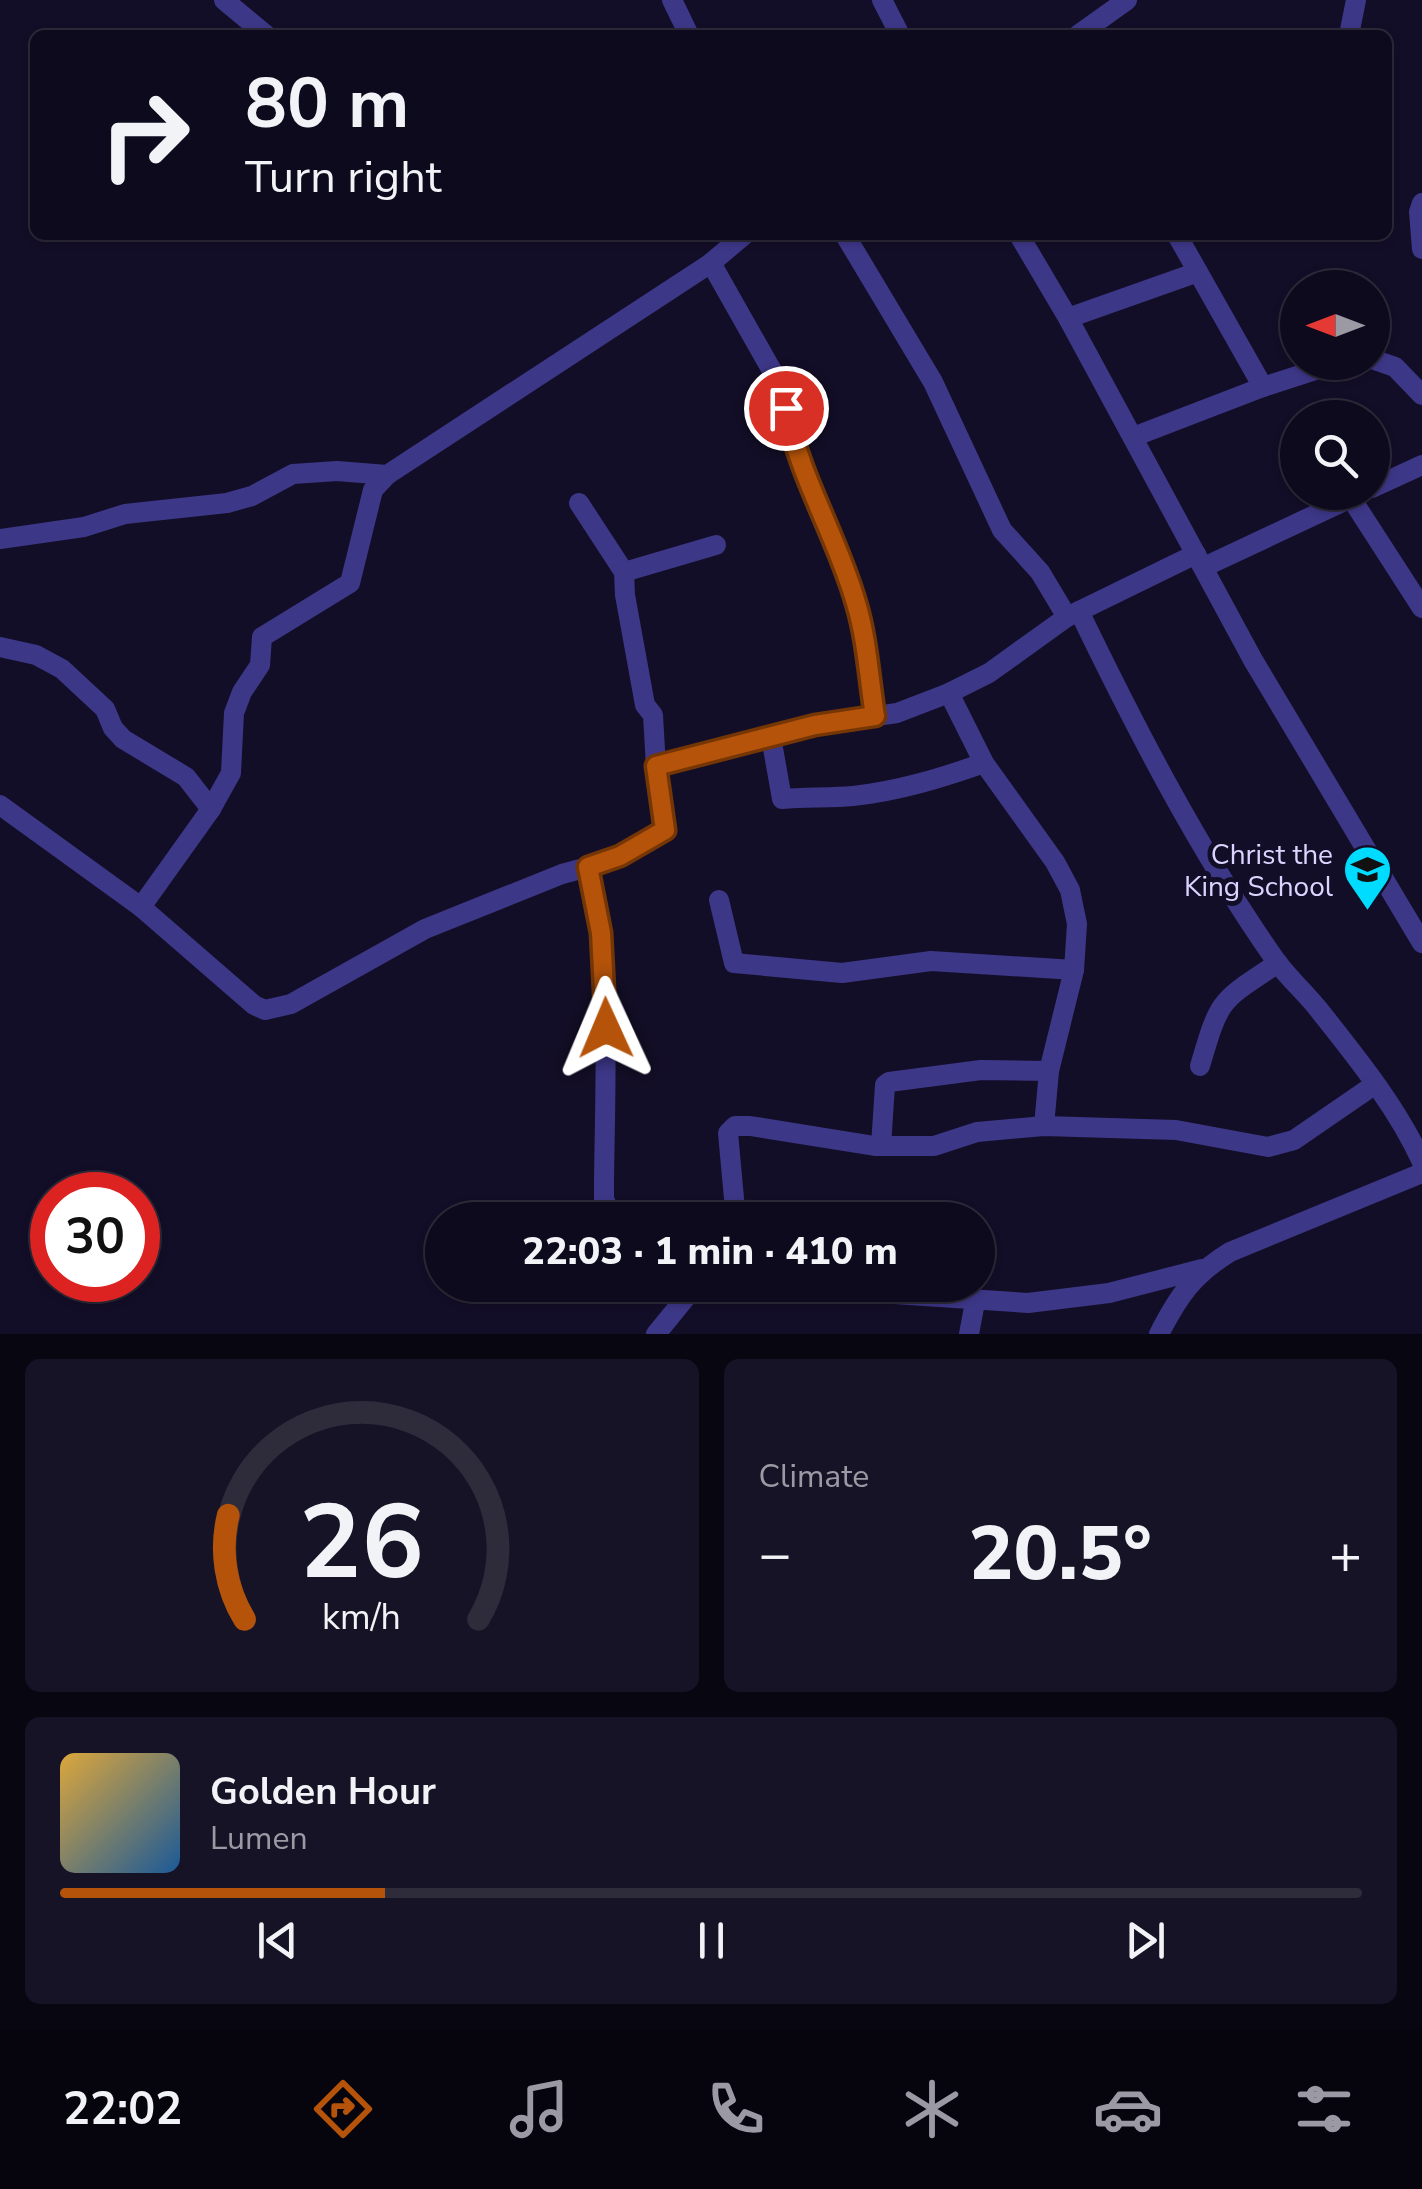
<!DOCTYPE html>
<html lang="en">
<head>
<meta charset="utf-8">
<style>
	body { margin:0; font-family:"Nunito Sans",sans-serif; background:#171326; color:#f1f3f6; height:100vh; display:flex; flex-direction:column; font-size:38px; white-space:nowrap }
	* { box-sizing:border-box; margin:0 }
	p { font-size:32px; color:#9b9aa4 }
	.icon { flex:none; width:55px; height:55px; fill:none; stroke:currentColor; stroke-width:2; stroke-linecap:round; stroke-linejoin:round }
	.map { position:relative; height:1334px; overflow:hidden }
	.details { display:flex; flex-direction:column; gap:25px; padding:25px; background:#080610; flex:1 }
	.details>* { flex:none }
	.guide { position:absolute; left:30px; top:30px; width:1362px; height:210px; border-radius:15px; box-shadow:0 2px 8px #0004,0 0 0 2px #2e2b3b; background:#0e0a1d; color:#f1f3f6; overflow:hidden }
	.needle { width:65px; rotate:270deg }
	.buttons { position:absolute; left:1280px; top:270px; display:grid; gap:20px }
	.buttons a { display:grid; place-items:center; width:110px; height:110px; border-radius:50%; background:#0e0a1d; box-shadow:0 2px 8px #0004,0 0 0 2px #2e2b3b; font-size:50px }
	.speed { position:absolute; left:30px; top:1172px; display:flex; gap:20px; font-size:50px; font-weight:700; text-align:center }
	.speed>* { display:grid; place-content:center; width:130px; height:130px; border-radius:50%; background:#0e0a1d; box-shadow:0 2px 8px #0004,0 0 0 2px #2e2b3b; line-height:1 }
	.speed .limit { border:15px solid #d22; background:#fff; color:#111 }
	.pin { position:absolute; display:grid; place-items:center; width:85px; height:85px; color:#fff; margin:-42px; border:5px solid #fff; border-radius:50%; box-shadow:0 2px 10px #0007 }
	.me { position:absolute; width:110px; margin:-55px; rotate:359deg; stroke-linejoin:round; filter:drop-shadow(0 0 8px #0008) }
	.turn { display:flex; align-items:center; gap:35px; height:210px; padding:0 50px; font-size:45px }
	.turn .icon { width:130px; height:130px; stroke-width:2.5 }
	.turn b { display:block; font-size:70px; line-height:85px }
	.big { font-size:75px; font-weight:800; line-height:1.1 }
	.details .widget { flex:1; display:flex; flex-direction:column; justify-content:center; gap:15px; min-width:0; padding:0 35px; border-radius:15px; background:#171326 }
	.details .dial { align-items:center; gap:0 }
	.dial svg { height:260px; overflow:visible; fill:none; stroke:#2e2b3b; stroke-width:7; stroke-linecap:round; text-anchor:middle }
	.dial text { fill:#f1f3f6; stroke:none }
	.song { display:flex; align-items:center; gap:30px }
	.cover { width:120px; height:120px; border-radius:15px; background:linear-gradient(135deg,hsl(40 70% 55%),hsl(210 70% 35%)) }
	.played { height:10px; border-radius:5px; background:linear-gradient(90deg,#b45309 25%,#2e2b3b 25%) }
	.keys { display:flex; justify-content:space-around; direction:ltr }
	.heat { display:flex; justify-content:space-between; align-items:center; font-size:55px; direction:ltr }
	.details .tiles { flex:1; display:grid; gap:25px; grid-template-columns:1fr 1fr }
	.widget:last-child { grid-column:span 2 }
	.trip { position:absolute; left:425px; top:1202px; width:570px; height:100px; border-radius:50px; background:#0e0a1d; box-shadow:0 2px 8px #0004,0 0 0 2px #2e2b3b; font-weight:800; line-height:100px; text-align:center }
	.dock { display:flex; height:160px; justify-content:space-around; align-items:center; background:#06040c; color:#9b9aa4 }
	.dock .icon { width:70px; height:70px }
	.dock .active { color:#b45309 }
	.dock b { font-size:45px; color:#f1f3f6 }
	.map>svg:first-child { display:block }
	.lines { fill:none; stroke-linecap:round; stroke-linejoin:round }
	.minor { stroke:#3d3788; stroke-width:20 }
	.route-casing { stroke:#753606; stroke-width:25 }
	.route { stroke:#b45309; stroke-width:18 }
	.labels { text-anchor:middle; stroke-width:10; stroke-linejoin:round; paint-order:stroke }
	.poi-label { font-size:28px; fill:#dad4ff; stroke:#130e27; text-anchor:end }
</style>
</head>
<body>
<div class="map">
<svg width="1422" height="1334" viewBox="0 0 1422 1334">
	<rect width="100%" height="100%" fill="#130e27"/>
	<g class="lines">
		<g class="minor">
			<polyline points="224,0 266,35"/>
			<polyline points="672,0 689,35"/>
			<polyline points="882,0 900,35"/>
			<polyline points="1078,35 1127,0"/>
			<polyline points="1349,35 1356,0"/>
			<polyline points="1422,203 1419,212 1422,249"/>
			<polyline points="845,235 933,382 1002,530 1040,572 1067,617"/>
			<polyline points="1019,235 1068,318 1253,660 1422,943"/>
			<polyline points="1177,235 1263,387"/>
			<polyline points="711,263 780,385 790,430 815,503 856,600 875,716"/>
			<polyline points="1068,318 1198,272"/>
			<polyline points="1372,359 1395,367 1422,395"/>
			<polyline points="1133,437 1263,387 1340,362"/>
			<polyline points="1372,488 1422,465"/>
			<polyline points="579,503 624,572 625,595 645,705 653,715 656,767 665,829 621,856 588,867"/>
			<polyline points="0,539 84,527 125,514 227,503 252,496 293,474 337,471 387,475 711,263 744,235"/>
			<polyline points="1204,567 1351,498 1422,608"/>
			<polyline points="624,572 716,545"/>
			<path d="M 1079,611 C 1137,731 1198,849 1274,958 C 1287,977 1305,992 1319,1010 C 1357,1058 1397,1107 1422,1162"/>
			<polyline points="0,647 36,655 62,669 105,709 113,728 123,739 186,777 211,809"/>
			<polyline points="949,693 984,763 1055,862 1070,890 1077,924 1074,970 1049,1071 1044,1126"/>
			<path d="M 771,737 L 782,799 C 806,797 830,798 853,796 C 899,791 941,778 984,763"/>
			<polyline points="656,767 815,725 897,713 949,693 989,673 1067,617 1196,554"/>
			<path d="M 0,805 L 141,907 L 254,1005 L 265,1010 L 291,1004 L 425,929 L 562,874 L 588,867 C 612,971 605,1077 604,1183 L 604,1199 L 613,1220"/>
			<polyline points="719,900 734,963 842,973 931,961 1074,970"/>
			<polyline points="141,907 211,809 231,773 234,713 242,692 260,665 262,637 350,583 373,490 387,475"/>
			<path d="M 1200,1066 C 1220,998 1219,1002 1278,963"/>
			<polyline points="881,1146 885,1085 889,1082 981,1070 1049,1071"/>
			<polyline points="736,1220 728,1133 735,1126 750,1126 875,1146 934,1146 977,1132 1044,1126 1176,1130 1268,1147 1294,1140 1374,1085"/>
			<polyline points="760,1285 1028,1303 1109,1293 1202,1269"/>
			<polyline points="656,1334 696,1285"/>
			<polyline points="969,1334 975,1302"/>
			<path d="M 1159,1334 C 1179,1295 1193,1275 1230,1252 L 1422,1173"/>
		</g>
	</g>
	<g class="lines">
		<defs>
			<path id="route" d="M 606,1028 L 601,933 L 588,867 L 620,856 L 665,830 L 656,766 L 815,725 L 875,716 C 869,679 867,639 856,603 C 837,536 799,477 786,408"/>
		</defs>
		<use href="#route" class="route-casing"/>
		<use href="#route" class="route"/>
	</g>
	<defs>
		<symbol id="school-pin" viewBox="-11 -11 22 30"><path d="M0 17L-7.5 6A9.5 9.5 0 1 1 7.5 6Z" fill="#00dcff" stroke="#130e27"/><path d="M0-5L7-2L0 1L-7-2ZM-4 1L0 2.5L4 1V4Q0 6-4 4Z" fill="#111"/></symbol>
	</defs>
	<g fill-rule="evenodd">
		<use href="#school-pin" x="1340" y="842" width="55" height="75"/>
	</g>
	<g class="labels">
		<g class="poi-label">
			<text x="1333" y="864">Christ the<tspan x="1333" dy="32">King School</tspan></text>
		</g>
	</g>
</svg>
<div class="buttons">
<a><svg class="needle" viewBox="-14 -14 28 28"><path d="M0-13l5 13h-10z" fill="#e53935"/><path d="M0 13l5-13h-10z" fill="#9b9aa4"/></svg></a>
<a><svg class="icon" aria-label="search" viewBox="0 0 24 24"><circle cx="10" cy="10" r="6"/><path d="M15 15l6 6"/></svg></a>
</div>
<div class="speed"><div class="limit">30</div></div>
<div class="pin" style="left:786px;top:408px;background:#d93025"><svg class="icon" aria-label="arrive" viewBox="0 0 24 24"><path d="M6 21V4h12l-3 4 3 4H6"/></svg></div>
<svg class="me" style="left:606px;top:1028px" viewBox="-20 -20 40 40"><path d="M0-17L14 15 0 8-14 15z" fill="#b45309" stroke="#fff" stroke-width="4"/></svg>
<div class="trip">22:03 · 1 min · 410 m</div>
<div class="guide">
<div class="turn"><svg class="icon" aria-label="right" viewBox="0 0 24 24"><path d="M7 20v-9h11M14 6l5 5-5 5"/></svg><div><b>80 m</b>Turn right</div></div>
</div>
</div>
<section class="details">
<div class="tiles">
<div class="widget dial"><svg viewBox="0 0 100 80">
<path d="M14 69A42 42 0 1 1 86 69"/>
<path d="M14 69A42 42 0 0 1 9 37" stroke="#b45309"/>
<text x="50" y="56" font-size="32" font-weight="700">26</text>
<text x="50" y="72" font-size="11">km/h</text>
</svg></div>
<div class="widget"><p>Climate</p>
<div class="heat"><a>−</a><b class="big">20.5°</b><a>+</a></div>
</div>
<div class="widget">
<div class="song"><i class="cover"></i><div><b>Golden Hour</b><p>Lumen</p></div></div>
<div class="played"></div>
<div class="keys"><svg class="icon" aria-label="previous" viewBox="0 0 24 24"><path d="M18 5L8 12l10 7zM5 5v14"/></svg><svg class="icon" aria-label="pause" viewBox="0 0 24 24"><path d="M8 5v14M16 5v14"/></svg><svg class="icon" aria-label="next" viewBox="0 0 24 24"><path d="M6 5l10 7-10 7zM19 5v14"/></svg></div>
</div>
</div>
</section>
<nav class="dock">
<b>22:02</b>
<svg class="icon active" aria-label="directions" viewBox="0 0 24 24"><path d="M12 3l9 9-9 9-9-9zM9 14v-3h6M13 9l2 2-2 2"/></svg>
<svg class="icon" aria-label="music" viewBox="0 0 24 24"><path d="M9 18V5l10-2v13"/><circle cx="6" cy="18" r="3"/><circle cx="16" cy="16" r="3"/></svg>
<svg class="icon" aria-label="phone" viewBox="0 0 24 24"><path d="M5 4h4l2 5-3 2q2 4 5 5l2-3 5 2v4C11 20 4 13 5 4z"/></svg>
<svg class="icon" aria-label="climate" viewBox="0 0 24 24"><path d="M12 3v18M4 7l16 10M4 17L20 7"/></svg>
<svg class="icon" aria-label="car" viewBox="0 0 24 24"><path d="M5 17H2v-5l4-1 3-4h7l3 4 3 1v5h-3M9 17h6M6 11h13"/><circle cx="7" cy="17" r="2"/><circle cx="17" cy="17" r="2"/></svg>
<svg class="icon" aria-label="filters" viewBox="0 0 24 24"><path d="M4 7h16M4 17h16"/><circle cx="9" cy="7" r="2"/><circle cx="15" cy="17" r="2"/></svg>
</nav>
</body>
</html>
